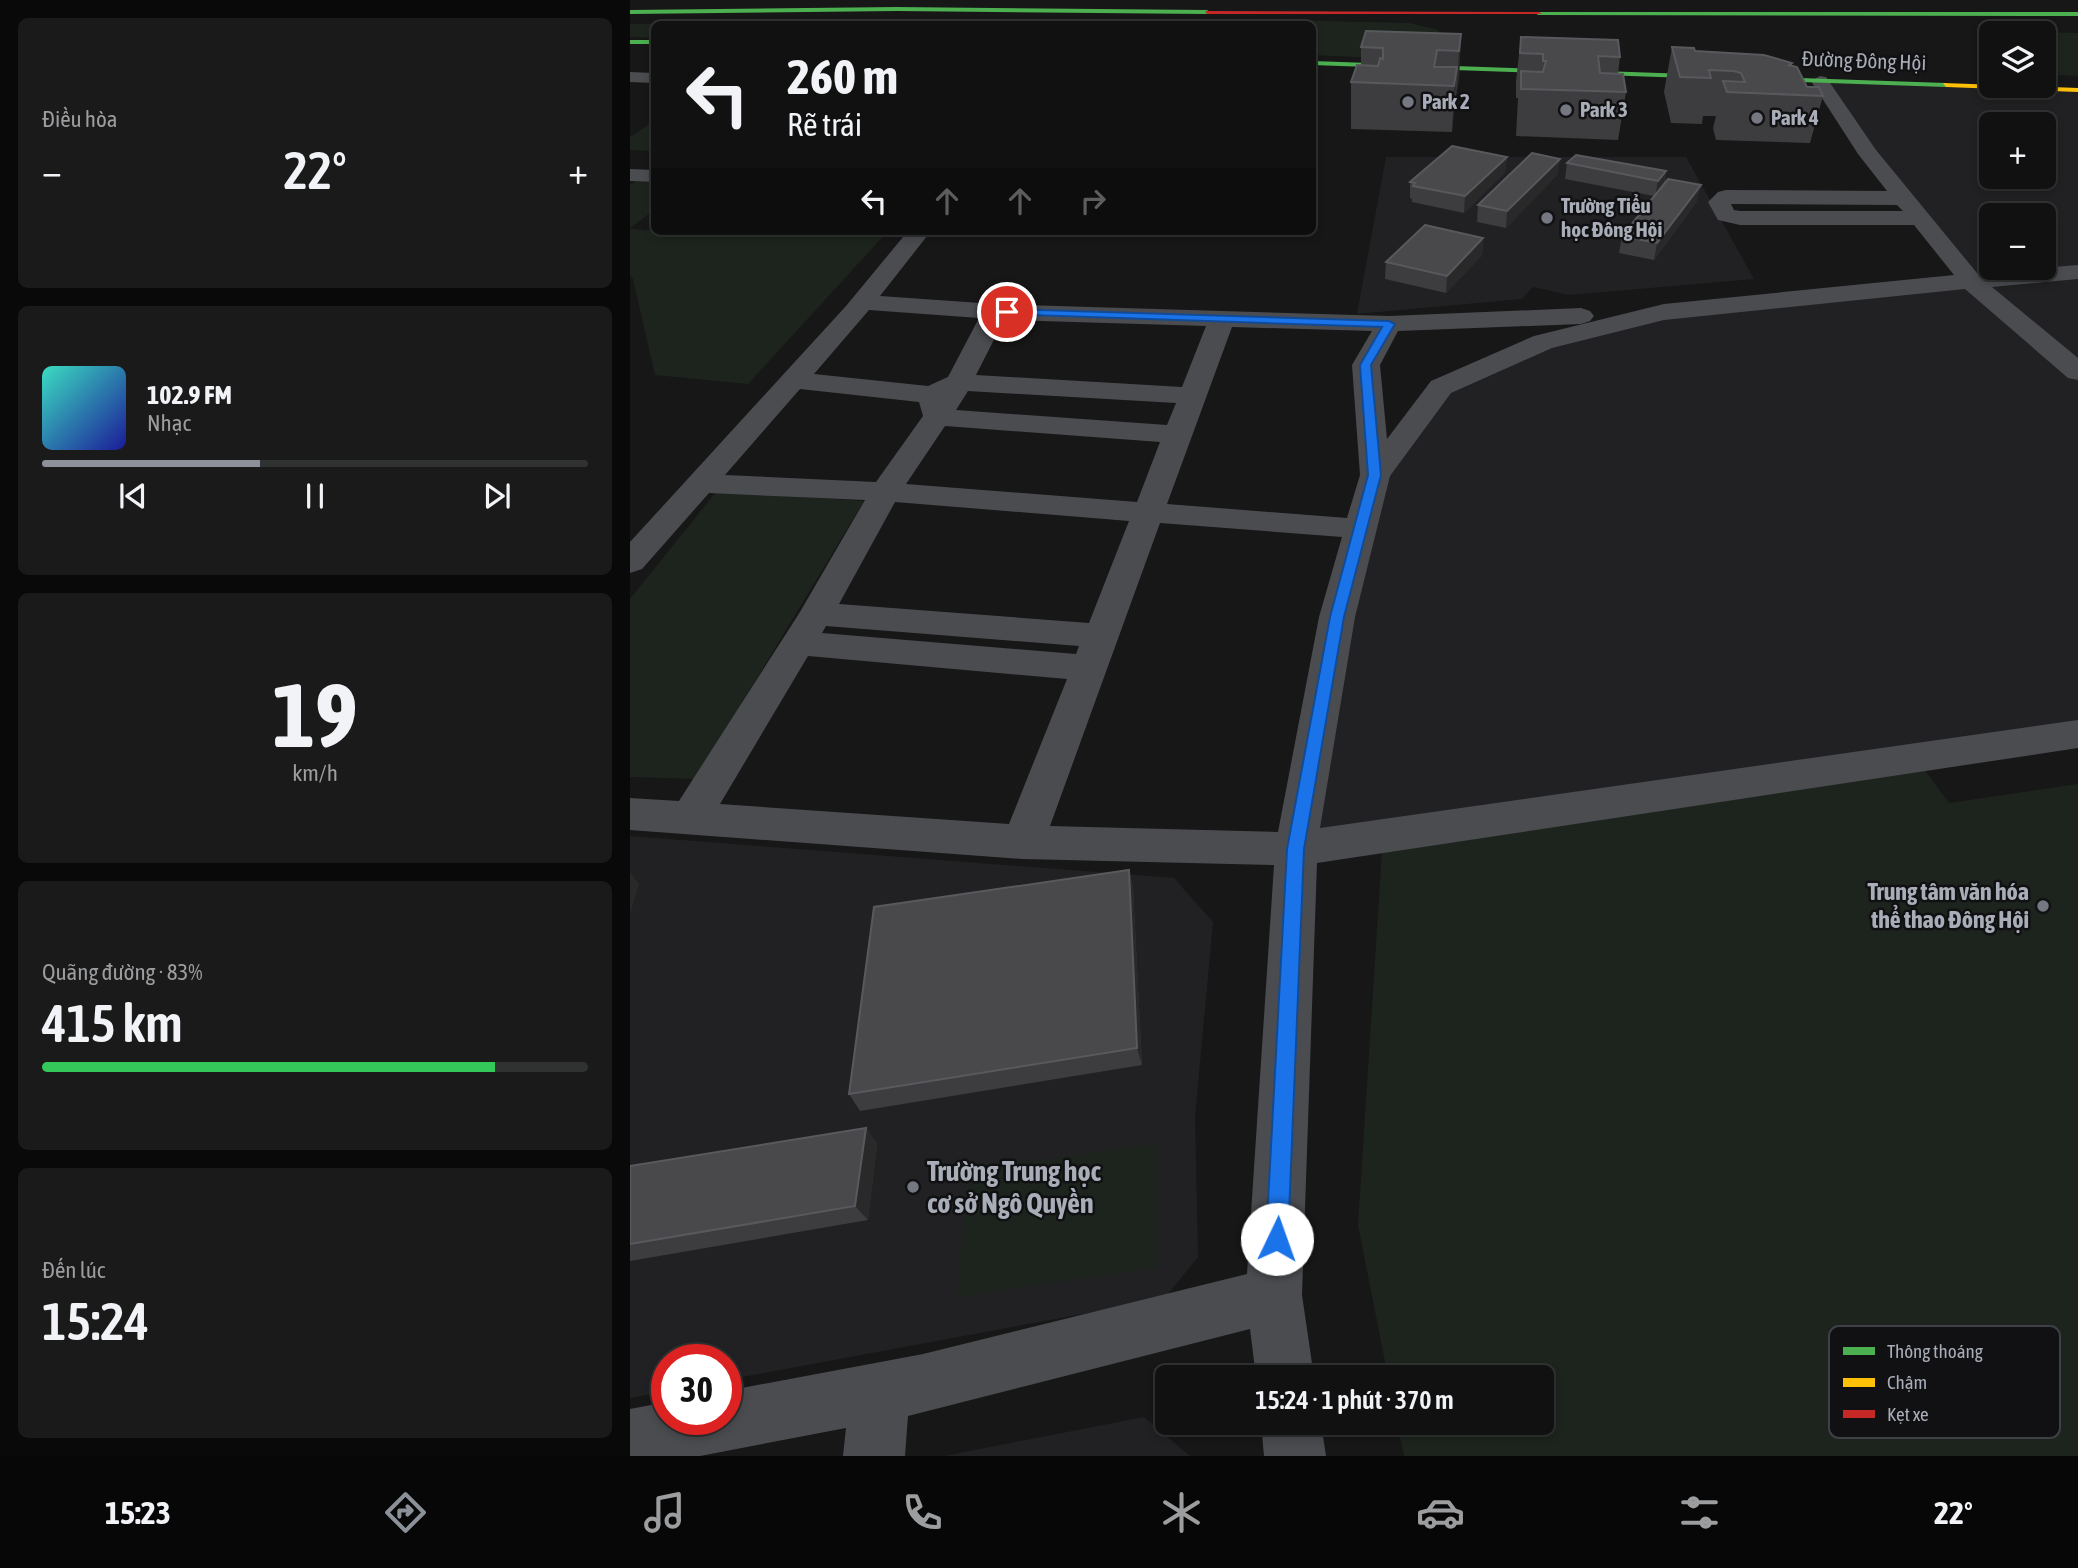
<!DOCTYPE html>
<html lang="vi">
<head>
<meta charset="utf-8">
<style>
	body { margin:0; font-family:"Asap Condensed",sans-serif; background:#1a1a1a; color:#f1f3f6; height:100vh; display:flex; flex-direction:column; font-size:26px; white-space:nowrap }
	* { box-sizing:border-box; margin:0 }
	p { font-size:23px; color:#9c9d9f }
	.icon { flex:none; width:38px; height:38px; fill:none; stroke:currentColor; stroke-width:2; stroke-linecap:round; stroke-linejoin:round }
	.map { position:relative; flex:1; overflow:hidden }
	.side { display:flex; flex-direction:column; gap:18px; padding:18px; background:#090909; width:630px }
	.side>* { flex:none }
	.top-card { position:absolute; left:21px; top:21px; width:665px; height:214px; border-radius:10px; box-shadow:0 4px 10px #0003,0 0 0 2px #303131; background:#111; color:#f1f3f6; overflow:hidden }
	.tools { position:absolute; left:1349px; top:21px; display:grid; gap:14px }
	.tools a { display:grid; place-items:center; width:77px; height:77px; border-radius:10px; background:#111; box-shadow:0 4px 10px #0003,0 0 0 2px #303131; font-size:35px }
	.speed { position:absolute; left:21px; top:1344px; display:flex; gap:14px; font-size:35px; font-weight:700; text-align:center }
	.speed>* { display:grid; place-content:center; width:91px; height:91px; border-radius:50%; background:#111; box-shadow:0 4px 10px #0003,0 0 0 2px #303131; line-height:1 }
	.speed .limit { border:10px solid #d22; background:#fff; color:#111 }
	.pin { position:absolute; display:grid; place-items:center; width:60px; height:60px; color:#fff; margin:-30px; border:4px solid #fff; border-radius:50%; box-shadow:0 2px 7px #0007 }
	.me { position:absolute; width:77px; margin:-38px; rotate:3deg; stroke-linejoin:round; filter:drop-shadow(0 0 5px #0008) }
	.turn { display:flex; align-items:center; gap:24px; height:147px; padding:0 21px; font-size:32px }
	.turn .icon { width:91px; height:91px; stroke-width:2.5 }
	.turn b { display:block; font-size:49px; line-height:60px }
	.lanes { display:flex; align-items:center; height:66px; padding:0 21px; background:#0003; justify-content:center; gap:35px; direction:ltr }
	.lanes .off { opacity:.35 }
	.big { font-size:52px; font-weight:600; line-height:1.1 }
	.side .tile { flex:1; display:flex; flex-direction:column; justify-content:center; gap:10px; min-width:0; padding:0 24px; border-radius:10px; background:#1a1a1a }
	.side .dial { align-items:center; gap:0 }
	.dial b { font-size:91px; line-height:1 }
	.song { display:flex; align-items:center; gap:21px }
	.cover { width:84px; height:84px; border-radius:10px; background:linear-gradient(135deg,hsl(170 70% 55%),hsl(240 70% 35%)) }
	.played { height:7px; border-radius:4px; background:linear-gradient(90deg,#8c9099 40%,#303131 40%) }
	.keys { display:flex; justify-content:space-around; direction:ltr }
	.heat { display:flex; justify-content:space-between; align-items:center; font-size:38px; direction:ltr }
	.charge { height:10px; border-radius:5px; background:linear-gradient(90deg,#34c759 83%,#303131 0) }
	.trip { position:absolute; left:525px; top:1365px; width:399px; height:70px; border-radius:10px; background:#111; box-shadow:0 4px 10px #0003,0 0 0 2px #303131; font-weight:600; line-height:70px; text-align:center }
	.tabs { display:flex; height:112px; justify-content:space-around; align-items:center; background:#070707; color:#9c9d9f }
	.tabs .icon { width:49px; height:49px }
	.tabs .selected { color:#8c9099 }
	.tabs b { font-size:32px; color:#f1f3f6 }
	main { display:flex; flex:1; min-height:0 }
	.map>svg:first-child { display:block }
	.built { fill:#212123; fill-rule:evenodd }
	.green { fill:#1d241e }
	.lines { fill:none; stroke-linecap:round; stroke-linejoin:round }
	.street { fill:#4b4c50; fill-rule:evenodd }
	.fast { fill:#4caf50; fill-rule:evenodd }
	.slow { fill:#ffc107; fill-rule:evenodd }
	.jam { fill:#c62828; fill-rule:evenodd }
	.wall { fill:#3d3d3f }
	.shaded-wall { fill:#29292a }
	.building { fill:#49494c; stroke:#58595d; stroke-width:2 }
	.route { fill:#1a73e8; stroke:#114b97; stroke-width:2 }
	.poi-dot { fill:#757880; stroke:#111113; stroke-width:2.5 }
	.labels { text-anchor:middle; stroke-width:5; stroke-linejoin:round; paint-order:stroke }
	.far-street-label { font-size:21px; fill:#a8adb8; stroke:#111113 }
	.far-poi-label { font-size:21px; font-weight:bold; fill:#a8adb8; stroke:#111113; text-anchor:start }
	.poi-label { font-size:24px; font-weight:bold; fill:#a8adb8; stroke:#111113; text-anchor:end }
	.near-poi-label { font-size:28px; font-weight:bold; fill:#a8adb8; stroke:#111113; text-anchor:start }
	.key { fill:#111113; stroke:#3e4045; stroke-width:2 }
	.key-label { font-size:19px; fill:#a8adb8 }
</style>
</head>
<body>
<main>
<section class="side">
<div class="tile"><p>Điều hòa</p>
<div class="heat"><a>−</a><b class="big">22°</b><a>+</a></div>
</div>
<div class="tile">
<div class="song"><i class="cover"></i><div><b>102.9 FM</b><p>Nhạc</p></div></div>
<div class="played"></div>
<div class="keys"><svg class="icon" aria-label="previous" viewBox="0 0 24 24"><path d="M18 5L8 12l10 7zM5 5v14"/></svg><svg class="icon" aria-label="pause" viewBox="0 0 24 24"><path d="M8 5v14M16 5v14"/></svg><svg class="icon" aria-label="next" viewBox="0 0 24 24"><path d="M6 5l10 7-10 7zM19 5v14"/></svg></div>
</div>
<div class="tile dial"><b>19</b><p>km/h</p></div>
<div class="tile"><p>Quãng đường · 83%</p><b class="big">415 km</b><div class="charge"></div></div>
<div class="tile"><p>Đến lúc</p><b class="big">15:24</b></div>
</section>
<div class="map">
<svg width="1448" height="1456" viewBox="0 0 1448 1456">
	<rect width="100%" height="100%" fill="#171717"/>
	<g class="built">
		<path d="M 1190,81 L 1448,90 L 1448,734 L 666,849 L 745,475 L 811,387 L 913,342 L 1034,312 L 1340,281 ZM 1362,124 L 1414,124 L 1414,177 L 1362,177 ZM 1362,215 L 1414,215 L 1414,268 L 1362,268 Z"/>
		<polygon points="756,157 1056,157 1124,279 939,295 903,287 892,299 727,314"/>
		<polygon points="0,836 544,878 583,922 565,1117 568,1257 534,1299 96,1380 96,1360 37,1360 37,1391 0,1398"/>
		<polygon points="514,1417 560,1456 314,1456"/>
	</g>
	<g class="green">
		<polygon points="273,20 654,20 779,23 808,30 815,42 768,59 683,55 682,24 24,24 24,38 0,37 0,24"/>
		<polygon points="1390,31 1448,33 1448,76 1427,75 1414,60 1414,33 1393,33"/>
		<polygon points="24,121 24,151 0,150 0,137"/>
		<polygon points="5,182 24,183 24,210 0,228 0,185"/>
		<polygon points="0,229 140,236 146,231 258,231 118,384 25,375 3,279 0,275"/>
		<polygon points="86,492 234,501 66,779 0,777 0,599"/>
		<polygon points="1286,758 1319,803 1448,784 1448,1456 774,1456 767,1423 912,1423 912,1377 758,1377 728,1225 753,836"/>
		<polygon points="526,1144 528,1267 327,1297 338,1170"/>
	</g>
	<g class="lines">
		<g class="street">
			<polygon points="0,72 24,73 24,83 0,82"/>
			<path d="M 1190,76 L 1196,77 L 1246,150 L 1347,273 L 1448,265 L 1448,279 L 1362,287 L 1448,358 L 1448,380 L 1438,378 L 1335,289 L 1034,320 L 922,348 L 821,393 L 760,476 L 725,617 L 690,828 L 1448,720 L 1448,748 L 687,863 L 672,1295 L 684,1377 L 626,1377 L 620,1329 L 278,1416 L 275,1456 L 213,1456 L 216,1428 L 70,1456 L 0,1456 L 0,1409 L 37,1402 L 37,1419 L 96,1419 L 96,1391 L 293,1354 L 617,1274 L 644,865 L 393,859 L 0,830 L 0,798 L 49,801 L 170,612 L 235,500 L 79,493 L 12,569 L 0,573 L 0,542 L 216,306 L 278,231 L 301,231 L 250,296 L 365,304 L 759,316 L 951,308 L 960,311 L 964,316 L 960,321 L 951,324 L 768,331 L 750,365 L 757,439 L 801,381 L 904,336 L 1034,304 L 1324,275 L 1284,225 L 1110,225 L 1088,220 L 1078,202 L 1088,192 L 1096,190 L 1257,191 L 1228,154 L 1181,81 ZM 1101,204 L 1267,205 L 1273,211 L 1110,211 L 1104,210 ZM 239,310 L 349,318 L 318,377 L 298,386 L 184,374 ZM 374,320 L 576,326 L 552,387 L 346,375 ZM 602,327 L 742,331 L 722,365 L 730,475 L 717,518 L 537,504 ZM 170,389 L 289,402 L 293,416 L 246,482 L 95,475 ZM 338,391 L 546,403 L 537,425 L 326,410 ZM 315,426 L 530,442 L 507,502 L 276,484 ZM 265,502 L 499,521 L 459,623 L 209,604 ZM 530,523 L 712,537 L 689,617 L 648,832 L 420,826 ZM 196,626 L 449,646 L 446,654 L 192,633 ZM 178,656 L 437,679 L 379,824 L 90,804 Z"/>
			<polygon points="0,169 24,170 24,182 0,181"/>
			<polygon points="631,1423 691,1423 696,1456 634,1456"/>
		</g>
		<g class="fast">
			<polygon points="267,7 577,10 580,12 577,14 267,11 0,14 0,10"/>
			<polygon points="909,12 1448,12 1448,16 907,15"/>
			<rect x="0" y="40" width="24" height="4"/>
			<polygon points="682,61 1316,83 1320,85 1316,87 682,65"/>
		</g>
		<polygon class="slow" points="1313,83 1448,88 1448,92 1316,87"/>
		<polygon class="jam" points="575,11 909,12 912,14 577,14"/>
	</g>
	<g class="wall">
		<polygon points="831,34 829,79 826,96 825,96 822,132 721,129 721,82 731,65 731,47"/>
		<polygon points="891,37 990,57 988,74 996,92 988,140 886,136 888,98 886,98 886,81"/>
		<polygon points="1042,47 1065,51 1162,63 1162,66 1177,87 1193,96 1180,143 1086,140 1083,128 1086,116 1073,116 1072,124 1041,123 1034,92"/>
		<polygon points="877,157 875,172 834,213 782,202 782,199 780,198 780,182"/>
		<polygon points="937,163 1036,171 1034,185 1067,201 1024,260 989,253 992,236 1024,196 935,179"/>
		<polygon points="928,174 876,228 847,222 848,205"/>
		<polygon points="853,238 852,255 816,293 755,279 756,262"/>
		<polygon points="499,870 503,888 512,1065 230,1111 219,1094"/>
		<polygon points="236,1128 247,1144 238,1220 0,1261 0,1166"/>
	</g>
	<g class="shaded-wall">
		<polygon points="831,34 829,79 826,96 829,51"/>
		<polygon points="827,67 824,113 822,132 824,86"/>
		<polygon points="877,157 875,172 834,213 835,196"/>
		<polygon points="930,159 928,174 876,228 877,211"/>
		<polygon points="1036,171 1033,187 1025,197 1028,181"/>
		<polygon points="1071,185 1067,201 1024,260 1027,243"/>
		<polygon points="853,238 852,255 816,293 817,276"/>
		<polygon points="499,870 503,888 512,1065 507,1048"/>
		<polygon points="0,872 9,884 0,914"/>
		<polygon points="236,1128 247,1144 238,1220 225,1206"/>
	</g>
	<g class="building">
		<polygon points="736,31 831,34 829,51 807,50 804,67 827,67 824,86 721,82 727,65 748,66 750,58 753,59 753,48 731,47"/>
		<polygon points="891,37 988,40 990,57 968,56 970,73 993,74 996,92 891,89 891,71 913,72 916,61 913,61 913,54 890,53"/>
		<polygon points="1042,47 1064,48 1065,51 1134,55 1162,63 1159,65 1167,67 1177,87 1189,87 1193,96 1097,92 1093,81 1115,82 1111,73 1104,71 1079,70 1081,78 1050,77"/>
		<polygon points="822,146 877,157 835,196 783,186 785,183 780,182"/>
		<polygon points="902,153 930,159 877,211 848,205"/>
		<polygon points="946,155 1036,171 1028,181 937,163"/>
		<polygon points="1038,179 1071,185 1027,243 992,236"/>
		<polygon points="795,225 853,238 817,276 756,262"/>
		<polygon points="499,870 507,1048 219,1094 244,907"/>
		<polygon points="236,1128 225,1206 0,1244 0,1166"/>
	</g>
	<polygon class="route" points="377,309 759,321 765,324 741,365 751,475 714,617 674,849 658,1239 655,1247 647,1250 639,1247 636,1239 657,849 700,617 738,475 730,365 752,327 373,314 373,310"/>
	<g class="poi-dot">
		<circle cx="778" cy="102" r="7"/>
		<circle cx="936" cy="110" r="7"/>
		<circle cx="1127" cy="118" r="7"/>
		<circle cx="917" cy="218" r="7"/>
		<circle cx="1413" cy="906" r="7"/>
		<circle cx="283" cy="1187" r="7"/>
	</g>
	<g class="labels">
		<g class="far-street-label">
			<text transform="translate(1234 61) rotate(2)" y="7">Đường Đông Hội</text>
		</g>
		<g class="far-poi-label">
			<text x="792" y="109">Park 2</text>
			<text x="950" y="117">Park 3</text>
			<text x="1141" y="125">Park 4</text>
			<text x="931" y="213">Trường Tiểu<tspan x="931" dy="24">học Đông Hội</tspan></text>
		</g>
		<g class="poi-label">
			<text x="1399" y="900">Trung tâm văn hóa<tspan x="1399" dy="28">thể thao Đông Hội</tspan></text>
		</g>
		<g class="near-poi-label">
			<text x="297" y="1181">Trường Trung học<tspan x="297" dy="32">cơ sở Ngô Quyền</tspan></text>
		</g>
	</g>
	<rect x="1199" y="1326" width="231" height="112" rx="10" class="key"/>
	<rect x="1213" y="1347" width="32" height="8" fill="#4caf50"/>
	<rect x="1213" y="1378" width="32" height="9" fill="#ffc107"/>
	<rect x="1213" y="1410" width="32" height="8" fill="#c62828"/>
	<g class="key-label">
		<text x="1257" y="1358">Thông thoáng</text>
		<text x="1257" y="1389">Chậm</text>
		<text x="1257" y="1421">Kẹt xe</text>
	</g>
</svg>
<div class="tools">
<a><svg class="icon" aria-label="layers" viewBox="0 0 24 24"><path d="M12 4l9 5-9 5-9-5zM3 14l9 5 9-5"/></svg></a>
<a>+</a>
<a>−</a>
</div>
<div class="speed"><div class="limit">30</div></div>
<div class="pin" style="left:377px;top:312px;background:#d93025"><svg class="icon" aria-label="arrive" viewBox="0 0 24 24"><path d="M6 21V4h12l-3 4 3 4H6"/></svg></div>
<svg class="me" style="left:647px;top:1239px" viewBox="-20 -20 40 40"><circle r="19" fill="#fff"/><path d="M0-13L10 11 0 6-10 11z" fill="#1a73e8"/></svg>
<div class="trip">15:24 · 1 phút · 370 m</div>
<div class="top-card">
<div class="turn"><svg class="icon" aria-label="left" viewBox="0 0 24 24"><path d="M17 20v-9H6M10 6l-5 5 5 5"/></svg><div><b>260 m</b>Rẽ trái</div></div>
<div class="lanes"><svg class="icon" aria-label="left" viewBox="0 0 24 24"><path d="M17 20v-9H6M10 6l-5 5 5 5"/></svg><svg class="icon off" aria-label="ahead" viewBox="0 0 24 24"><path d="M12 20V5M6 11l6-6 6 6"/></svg><svg class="icon off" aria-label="ahead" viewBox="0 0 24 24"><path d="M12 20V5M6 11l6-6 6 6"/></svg><svg class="icon off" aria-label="right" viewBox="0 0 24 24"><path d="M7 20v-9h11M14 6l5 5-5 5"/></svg></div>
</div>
</div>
</main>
<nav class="tabs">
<b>15:23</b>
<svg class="icon selected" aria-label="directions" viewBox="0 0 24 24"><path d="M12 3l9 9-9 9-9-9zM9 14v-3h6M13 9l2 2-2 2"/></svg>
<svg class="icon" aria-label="music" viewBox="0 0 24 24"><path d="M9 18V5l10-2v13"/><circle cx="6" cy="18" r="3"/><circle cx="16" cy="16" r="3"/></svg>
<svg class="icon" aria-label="phone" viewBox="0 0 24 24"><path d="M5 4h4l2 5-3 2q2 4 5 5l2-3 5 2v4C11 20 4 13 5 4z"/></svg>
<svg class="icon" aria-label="climate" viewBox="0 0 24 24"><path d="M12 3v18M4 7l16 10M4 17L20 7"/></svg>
<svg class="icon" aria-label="car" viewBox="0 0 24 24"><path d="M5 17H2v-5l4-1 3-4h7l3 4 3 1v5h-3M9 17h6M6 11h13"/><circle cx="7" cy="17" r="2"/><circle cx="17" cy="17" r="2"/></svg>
<svg class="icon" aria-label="filters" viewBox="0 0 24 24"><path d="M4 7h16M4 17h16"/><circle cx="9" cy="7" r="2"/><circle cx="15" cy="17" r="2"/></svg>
<b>22°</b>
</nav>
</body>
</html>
